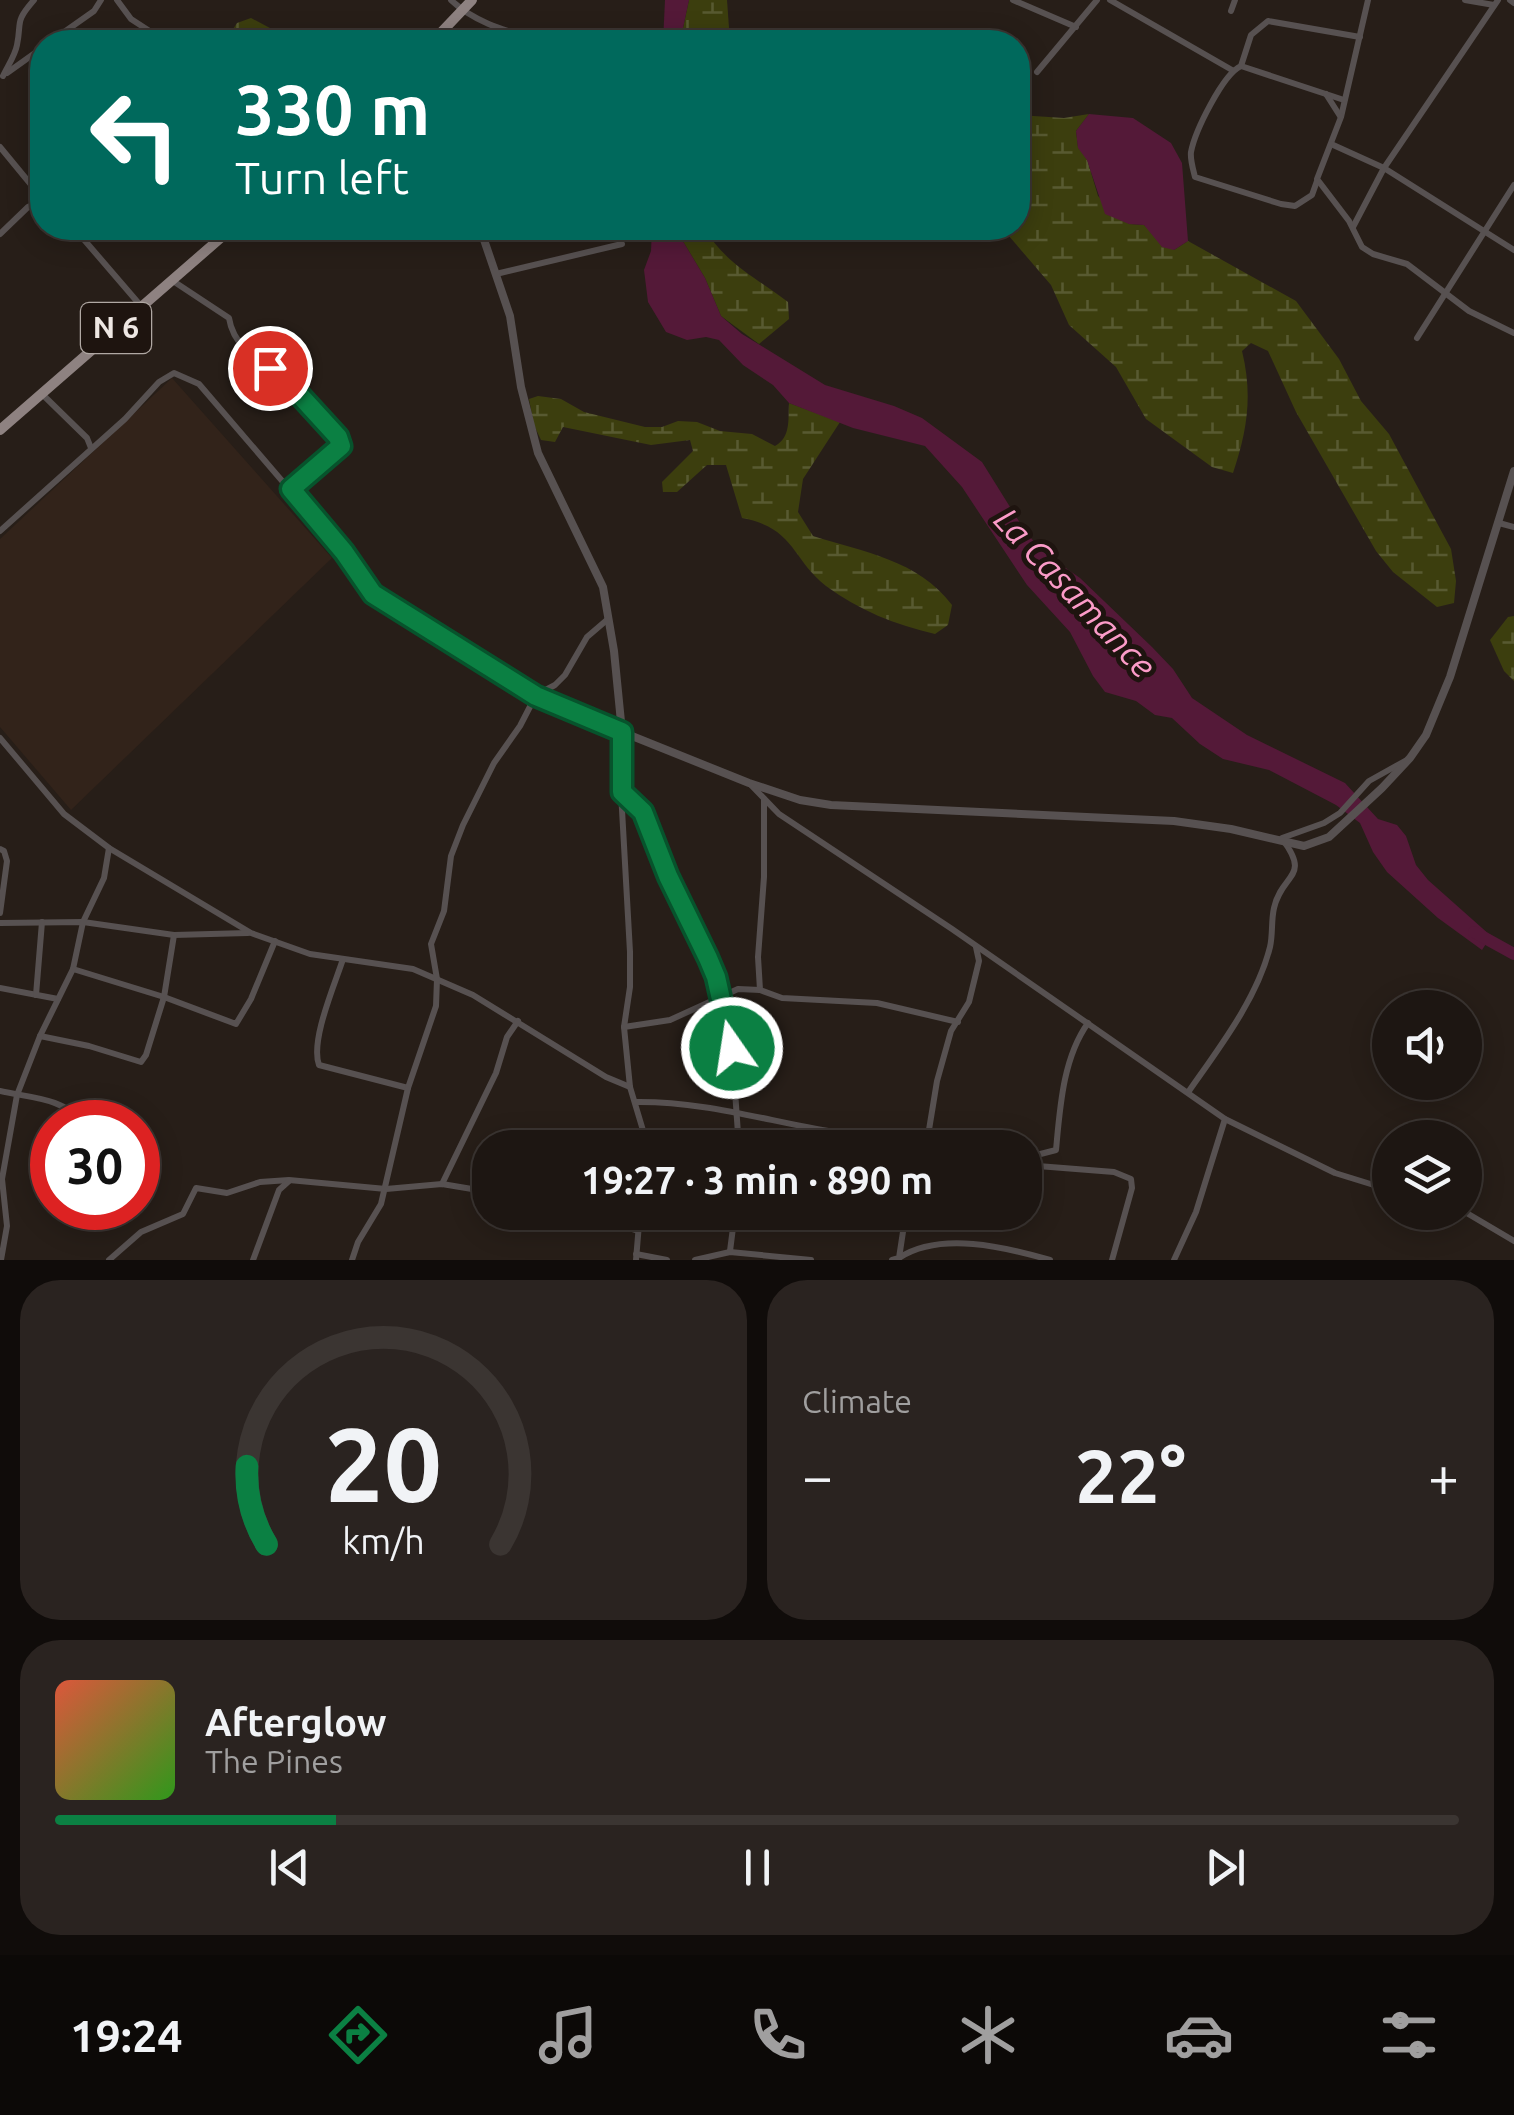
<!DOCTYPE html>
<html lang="en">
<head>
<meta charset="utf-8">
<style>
	body { margin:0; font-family:Ubuntu,sans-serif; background:#2a2320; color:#f1f3f6; height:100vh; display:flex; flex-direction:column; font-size:38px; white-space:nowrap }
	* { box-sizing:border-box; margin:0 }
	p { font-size:32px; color:#a09f9f }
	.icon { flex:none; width:55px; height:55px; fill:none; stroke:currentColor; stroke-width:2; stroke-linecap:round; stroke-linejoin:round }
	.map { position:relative; height:1260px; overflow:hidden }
	.sheet { display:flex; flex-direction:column; gap:20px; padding:20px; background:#100c0a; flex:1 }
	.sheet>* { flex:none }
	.guide { position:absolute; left:30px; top:30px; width:1000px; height:210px; border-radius:40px; box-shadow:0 5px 25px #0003,0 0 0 2px #3b3532; background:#00695c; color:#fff; overflow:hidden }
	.fabs { position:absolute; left:1372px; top:990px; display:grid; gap:20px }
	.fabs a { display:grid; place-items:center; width:110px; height:110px; border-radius:50%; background:#1d1612; box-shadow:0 5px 25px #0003,0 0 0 2px #3b3532; font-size:50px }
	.speed { position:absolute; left:30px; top:1100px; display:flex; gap:20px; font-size:50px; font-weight:700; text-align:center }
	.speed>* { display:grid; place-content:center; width:130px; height:130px; border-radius:50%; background:#1d1612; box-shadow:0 5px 25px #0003,0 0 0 2px #3b3532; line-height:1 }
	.speed .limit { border:15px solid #d22; background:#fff; color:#111 }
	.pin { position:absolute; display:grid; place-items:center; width:85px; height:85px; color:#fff; margin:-42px; border:5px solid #fff; border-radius:50%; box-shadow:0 2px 10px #0007 }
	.me { position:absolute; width:110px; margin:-55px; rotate:347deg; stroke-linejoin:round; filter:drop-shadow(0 0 8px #0008) }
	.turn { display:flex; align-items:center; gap:35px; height:210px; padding:0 40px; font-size:45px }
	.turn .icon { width:130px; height:130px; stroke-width:2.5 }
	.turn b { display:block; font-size:70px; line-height:85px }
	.big { font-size:75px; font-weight:700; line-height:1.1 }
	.sheet .widget { flex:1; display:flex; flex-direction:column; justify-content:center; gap:15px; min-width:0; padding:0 35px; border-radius:40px; background:#2a2320 }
	.sheet .dial { align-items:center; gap:0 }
	.dial svg { height:260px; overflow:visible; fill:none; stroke:#3b3532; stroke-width:7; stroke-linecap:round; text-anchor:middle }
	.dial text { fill:#f1f3f6; stroke:none }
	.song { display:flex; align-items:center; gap:30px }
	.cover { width:120px; height:120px; border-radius:15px; background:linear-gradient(135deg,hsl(10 70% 55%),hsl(110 70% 35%)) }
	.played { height:10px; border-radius:5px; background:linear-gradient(90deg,#0b8043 20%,#3b3532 20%) }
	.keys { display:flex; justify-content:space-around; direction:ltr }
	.heat { display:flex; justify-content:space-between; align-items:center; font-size:55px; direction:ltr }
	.sheet .tiles { flex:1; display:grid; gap:20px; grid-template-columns:1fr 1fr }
	.widget:last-child { grid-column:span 2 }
	.trip { position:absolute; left:472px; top:1130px; width:570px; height:100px; border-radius:40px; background:#1d1612; box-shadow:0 5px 25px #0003,0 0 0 2px #3b3532; font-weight:700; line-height:100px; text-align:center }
	.tab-bar { display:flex; height:160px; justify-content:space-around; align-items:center; background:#0c0907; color:#a09f9f }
	.tab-bar .icon { width:70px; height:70px }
	.tab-bar .active { color:#0b8043 }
	.tab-bar b { font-size:45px; color:#f1f3f6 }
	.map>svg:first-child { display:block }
	.built { fill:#32231a }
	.wetland { fill:url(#wetland-marsh) }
	.water { fill:#541938 }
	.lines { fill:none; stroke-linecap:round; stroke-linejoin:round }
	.river { stroke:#541938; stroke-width:12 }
	.minor { stroke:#575151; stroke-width:6 }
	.tertiary { stroke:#575151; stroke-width:8 }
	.primary { stroke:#8e8281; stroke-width:10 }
	.route-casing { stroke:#07532c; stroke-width:25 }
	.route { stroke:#0b8043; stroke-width:18 }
	.labels { text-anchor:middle; stroke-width:10; stroke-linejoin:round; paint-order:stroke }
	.shield { fill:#1e140f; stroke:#b0a8a3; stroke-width:2.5 }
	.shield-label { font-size:30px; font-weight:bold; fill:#eee7e3 }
	.water-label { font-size:35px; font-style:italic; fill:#fb9bc8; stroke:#1e140f }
</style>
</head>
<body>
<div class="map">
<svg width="1514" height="1260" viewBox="0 0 1514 1260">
	<defs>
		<pattern id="wetland-marsh" width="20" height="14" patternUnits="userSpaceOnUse" patternTransform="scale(2.5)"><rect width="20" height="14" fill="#3c3e0e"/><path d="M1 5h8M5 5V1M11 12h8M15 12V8" fill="none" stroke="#585a31"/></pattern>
	</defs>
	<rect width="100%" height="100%" fill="#271e18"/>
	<polygon class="built" points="172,378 332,558 71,810 0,727 0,539"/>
	<g class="wetland">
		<polygon points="689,0 727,0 730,42 680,42"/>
		<polygon points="251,18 296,42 228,42 226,40 237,23"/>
		<path d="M 1089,114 L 1076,131 L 1078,147 L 1087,159 L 1098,196 L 1129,224 L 1144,225 L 1174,250 L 1188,241 L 1296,301 L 1339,359 L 1361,401 L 1389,434 L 1451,549 L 1456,581 L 1454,603 L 1437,607 L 1393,572 L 1376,551 L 1296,412 L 1268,351 L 1251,343 L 1242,351 C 1253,396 1247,431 1233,473 L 1212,467 L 1146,419 L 1116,367 L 1069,325 L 1051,285 L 1002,228 L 1018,228 L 1018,115 L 1064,118 Z"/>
		<path d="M 675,228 L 704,228 C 727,265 754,276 788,302 L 789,319 L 759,344 L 721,316 L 705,278 Z"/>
		<path d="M 538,396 L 561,399 L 584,412 L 645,427 L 662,427 L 678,421 L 697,422 L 720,431 L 752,434 L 775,446 C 791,437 788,420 789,403 L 840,422 L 803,479 L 798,512 L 813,536 C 864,552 918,560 952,605 L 948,625 L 935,634 C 896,625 858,610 826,586 C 791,558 795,528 742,518 L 726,465 L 707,465 L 677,492 L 663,492 L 662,482 L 693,451 L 690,440 L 651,445 L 563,427 L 555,442 L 541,440 L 534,425 L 529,399 Z"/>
		<polygon points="1514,616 1514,681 1504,671 1490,640 1508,617"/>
	</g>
	<g class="water">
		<polygon points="665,0 689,0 680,42 663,42"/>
		<polygon points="1089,114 1133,118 1171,143 1182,163 1188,241 1174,250 1162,247 1144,225 1129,224 1105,214 1087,160 1078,148 1076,131"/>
		<polygon points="652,228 675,228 705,278 721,316 742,334 825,385 894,406 922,418 982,462 1025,531 1043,552 1080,578 1152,647 1173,669 1192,698 1247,735 1345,783 1378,819 1397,825 1406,836 1416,865 1428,880 1491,936 1482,950 1438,918 1387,872 1373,852 1360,823 1336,805 1269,770 1223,759 1200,744 1172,718 1155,715 1136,701 1105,692 1093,676 1070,632 1027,585 962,487 925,446 853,428 789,403 773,385 743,365 719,340 706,337 687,340 666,332 648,302 644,270 651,251"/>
	</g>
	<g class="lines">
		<polyline class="river" points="1474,932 1514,954"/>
		<g class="minor">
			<polyline points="117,0 131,19 151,32"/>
			<path d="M 451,0 C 476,24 511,32 543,42"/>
			<polyline points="1013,0 1076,27"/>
			<polyline points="1110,0 1232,70"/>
			<polyline points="1368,0 1341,117 1317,179 1349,221 1362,247 1373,254 1407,264 1469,311 1514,333"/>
			<polyline points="1465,0 1494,5"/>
			<polyline points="1510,0 1514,3"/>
			<polyline points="1231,11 1235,0"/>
			<polyline points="50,42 94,11 101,0"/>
			<polyline points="1241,66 1344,100"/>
			<polyline points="1037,72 1097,0"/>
			<polyline points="7,73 42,48"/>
			<path d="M 3,76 C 7,67 15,56 17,45 C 22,21 14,23 34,0"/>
			<polyline points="1326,94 1340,116"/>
			<polyline points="1331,144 1384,168 1514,250"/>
			<polyline points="0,147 42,198"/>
			<path d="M 1317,181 L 1312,195 L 1295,206 L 1281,204 L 1195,177 C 1193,169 1190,159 1191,152 C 1195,131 1223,74 1241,66 L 1251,35 L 1268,21 L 1360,37"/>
			<polyline points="1353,227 1384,168 1498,0"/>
			<polyline points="74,228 141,306"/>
			<polyline points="0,234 28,207 42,200"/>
			<polyline points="496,274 622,244"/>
			<path d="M 173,281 L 229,318 C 234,352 270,367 294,388 C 310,403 324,420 338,437 L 341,446 L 291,489"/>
			<polyline points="1417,338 1514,185"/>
			<polyline points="42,394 87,438 91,448"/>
			<polyline points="1499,523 1514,527"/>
			<polyline points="0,531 125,419 159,382 174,373 199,384 343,552 373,594 536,695 622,732 621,792 630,952 630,987 624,1027 630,1087 645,1137 644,1148"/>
			<polyline points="0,738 64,814 109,848 251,933 310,954 413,969 473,995 606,1077 630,1087"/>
			<polyline points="750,784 779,814 952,929 1225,1119 1335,1173 1390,1190"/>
			<polyline points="622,793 643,812 668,876 716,977 732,1048 739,1148"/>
			<polyline points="1282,838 1324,823 1340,813 1369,781 1405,761"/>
			<polyline points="0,849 4,851 7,861 0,913"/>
			<polyline points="0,923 83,922 174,935 248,933"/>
			<path d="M 343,959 C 335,984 310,1041 319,1065 L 408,1088"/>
			<polyline points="73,969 164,997 236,1024 251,999 275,941"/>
			<polyline points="0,988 58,999"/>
			<polyline points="760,990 758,957 764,877 764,799"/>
			<polyline points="36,995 42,922"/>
			<polyline points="624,1027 670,1020 738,989 760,990 782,998 877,1003 958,1022"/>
			<polyline points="40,1036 89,1046 141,1062 146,1055 164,997 174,935"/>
			<path d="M 0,1091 C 24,1097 68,1098 79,1122"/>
			<path d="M 1189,1091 C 1219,1048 1257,999 1270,947 C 1273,934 1271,921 1274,908 C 1282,873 1311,878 1283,840"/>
			<path d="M 635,1102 C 705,1101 766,1121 834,1132 C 862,1136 889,1140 917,1148"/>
			<polyline points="926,1148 937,1081 951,1031 969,1002 979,961 976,947"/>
			<path d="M 1025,1158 L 1056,1150 C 1060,1107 1063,1058 1088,1023"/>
			<polyline points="1025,1165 1114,1172 1131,1179 1132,1188 1112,1260"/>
			<polyline points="442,1184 496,1073 507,1037 518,1021"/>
			<polyline points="581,1212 638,1231"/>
			<polyline points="1465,1212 1514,1241"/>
			<polyline points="730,1251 735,1212"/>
			<polyline points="636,1254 667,1260"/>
			<path d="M 899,1258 C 940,1231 1005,1247 1050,1260"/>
			<polyline points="1,1260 7,1226 2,1179 17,1095 40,1036 73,969 83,922 104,878 109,848"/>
			<polyline points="109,1260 141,1232 183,1214 196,1188 227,1193 260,1182 289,1180 386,1189 442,1184 490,1192"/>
			<polyline points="253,1260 279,1190 289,1181"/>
			<polyline points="352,1260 358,1242 381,1204 408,1088 436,1006 437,979 431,944 444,911 451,856 463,825 494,763 520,726 536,695 555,685 565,675 587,637 608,619"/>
			<polyline points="636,1260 640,1212"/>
			<polyline points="695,1260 730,1252 811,1260"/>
			<polyline points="892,1260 899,1258 906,1212"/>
			<polyline points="1174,1260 1196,1212 1225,1119"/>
		</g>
		<polyline class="tertiary" points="480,228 510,316 521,387 538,453 603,587 614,651 622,732 749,783 800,800 831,805 1174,821 1231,829 1304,846 1329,837 1382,788 1410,758 1426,735 1450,677 1514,471"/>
		<g class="primary">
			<polyline points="432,42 472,0"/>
			<polyline points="0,430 232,228"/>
		</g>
	</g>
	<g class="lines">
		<defs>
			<polyline id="route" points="270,368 295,390 338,437 341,446 291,489 344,552 373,594 536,696 622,732 622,792 643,812 668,876 708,958 716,977 732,1048"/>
		</defs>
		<use href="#route" class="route-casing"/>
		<use href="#route" class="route"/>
	</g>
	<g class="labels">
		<rect class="shield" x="81" y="303" width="70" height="50" rx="8"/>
		<g class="shield-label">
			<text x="116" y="338">N 6</text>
		</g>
		<g class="water-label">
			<text transform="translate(1075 593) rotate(47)" y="12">La Casamance</text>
		</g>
	</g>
</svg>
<div class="fabs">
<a><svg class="icon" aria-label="sound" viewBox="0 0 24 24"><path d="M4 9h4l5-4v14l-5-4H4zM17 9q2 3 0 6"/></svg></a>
<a><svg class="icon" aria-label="layers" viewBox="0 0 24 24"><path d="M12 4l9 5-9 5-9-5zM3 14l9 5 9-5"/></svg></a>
</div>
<div class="speed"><div class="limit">30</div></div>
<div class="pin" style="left:270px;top:368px;background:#d93025"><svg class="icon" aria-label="arrive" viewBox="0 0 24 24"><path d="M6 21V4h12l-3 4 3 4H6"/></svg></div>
<svg class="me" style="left:732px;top:1048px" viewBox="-20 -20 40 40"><circle r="17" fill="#0b8043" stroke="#fff" stroke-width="3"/><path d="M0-11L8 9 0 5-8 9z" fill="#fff"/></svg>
<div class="trip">19:27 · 3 min · 890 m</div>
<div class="guide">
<div class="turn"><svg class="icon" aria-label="left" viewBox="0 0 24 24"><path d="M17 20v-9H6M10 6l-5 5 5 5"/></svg><div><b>330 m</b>Turn left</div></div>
</div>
</div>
<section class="sheet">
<div class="tiles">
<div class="widget dial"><svg viewBox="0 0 100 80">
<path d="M14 69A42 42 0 1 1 86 69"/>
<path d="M14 69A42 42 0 0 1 8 45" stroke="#0b8043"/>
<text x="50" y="56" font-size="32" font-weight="700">20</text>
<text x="50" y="72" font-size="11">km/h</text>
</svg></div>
<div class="widget"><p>Climate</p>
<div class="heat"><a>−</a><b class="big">22°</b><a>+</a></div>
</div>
<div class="widget">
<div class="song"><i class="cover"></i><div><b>Afterglow</b><p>The Pines</p></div></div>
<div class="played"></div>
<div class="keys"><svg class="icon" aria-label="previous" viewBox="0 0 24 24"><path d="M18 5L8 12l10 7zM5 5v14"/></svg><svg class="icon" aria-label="pause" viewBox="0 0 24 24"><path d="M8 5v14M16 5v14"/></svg><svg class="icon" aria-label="next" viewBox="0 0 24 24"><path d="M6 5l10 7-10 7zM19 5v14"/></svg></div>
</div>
</div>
</section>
<nav class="tab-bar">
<b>19:24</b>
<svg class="icon active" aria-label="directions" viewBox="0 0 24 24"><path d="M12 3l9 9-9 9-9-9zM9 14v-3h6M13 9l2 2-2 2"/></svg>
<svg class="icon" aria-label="music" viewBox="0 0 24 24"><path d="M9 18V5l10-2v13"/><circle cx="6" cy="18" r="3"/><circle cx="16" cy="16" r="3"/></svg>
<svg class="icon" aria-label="phone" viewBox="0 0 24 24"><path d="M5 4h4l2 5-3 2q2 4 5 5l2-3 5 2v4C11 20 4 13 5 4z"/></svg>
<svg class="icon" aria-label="climate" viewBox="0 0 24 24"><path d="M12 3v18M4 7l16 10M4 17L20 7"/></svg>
<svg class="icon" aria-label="car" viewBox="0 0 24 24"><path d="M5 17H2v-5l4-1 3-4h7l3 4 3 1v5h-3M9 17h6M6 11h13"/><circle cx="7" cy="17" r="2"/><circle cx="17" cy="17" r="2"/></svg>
<svg class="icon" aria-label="filters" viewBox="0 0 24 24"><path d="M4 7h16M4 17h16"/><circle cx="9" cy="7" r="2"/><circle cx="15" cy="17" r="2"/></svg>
</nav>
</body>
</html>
